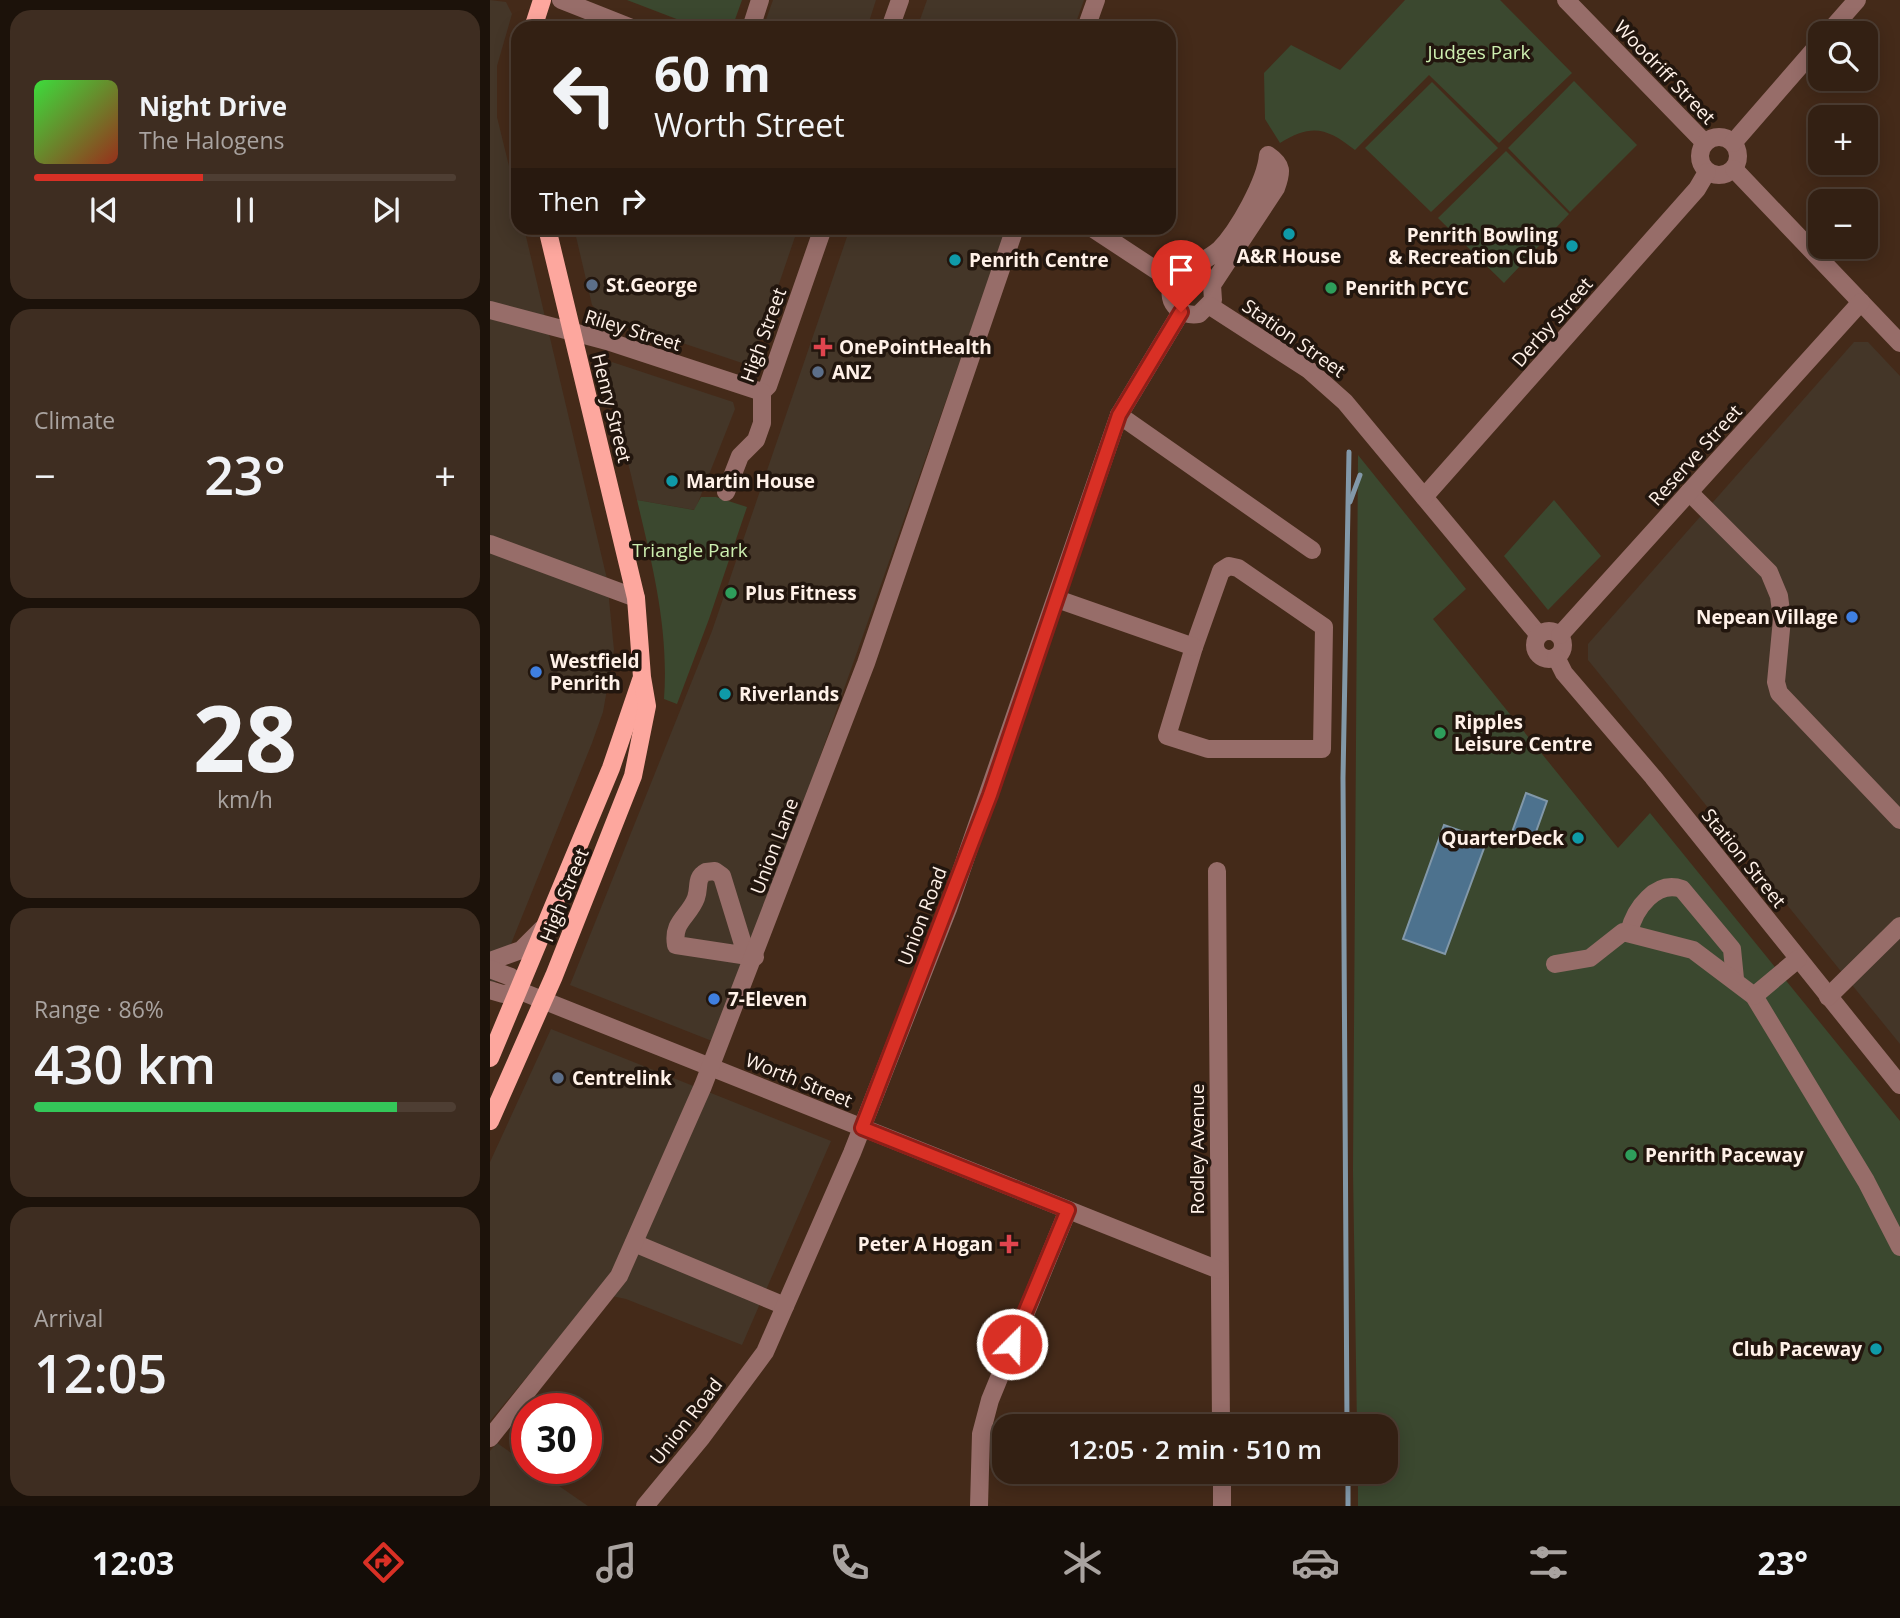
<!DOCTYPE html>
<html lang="en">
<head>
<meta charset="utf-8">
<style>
	body { margin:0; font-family:"Open Sans",sans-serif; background:#3e2d21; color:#f1f3f6; height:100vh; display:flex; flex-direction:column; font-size:26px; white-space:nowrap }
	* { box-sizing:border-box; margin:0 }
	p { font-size:23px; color:#a9a3a0 }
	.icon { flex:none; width:38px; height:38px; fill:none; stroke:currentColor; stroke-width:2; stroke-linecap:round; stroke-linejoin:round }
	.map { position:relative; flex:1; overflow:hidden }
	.sheet { display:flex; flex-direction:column; gap:10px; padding:10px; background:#1c120a; width:490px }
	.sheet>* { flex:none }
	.guide { position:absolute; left:21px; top:21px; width:665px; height:214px; border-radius:21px; box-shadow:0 4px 18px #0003,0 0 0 2px #4e3e33; background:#332013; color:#f1f3f6; overflow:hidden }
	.buttons { position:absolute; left:1318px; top:21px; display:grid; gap:14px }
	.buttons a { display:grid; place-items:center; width:70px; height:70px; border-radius:14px; background:#332013; box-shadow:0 4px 18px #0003,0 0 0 2px #4e3e33; font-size:35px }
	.speed { position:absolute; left:21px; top:1393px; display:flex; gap:14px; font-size:35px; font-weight:700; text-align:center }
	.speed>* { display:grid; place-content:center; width:91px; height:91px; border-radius:50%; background:#332013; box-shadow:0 4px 18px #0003,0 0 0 2px #4e3e33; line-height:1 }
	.speed .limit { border:10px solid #d22; background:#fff; color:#111 }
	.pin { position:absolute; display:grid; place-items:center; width:60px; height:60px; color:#fff; margin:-72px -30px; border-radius:50% 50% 50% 0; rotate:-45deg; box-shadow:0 0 7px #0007 }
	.pin .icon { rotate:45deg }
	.me { position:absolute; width:77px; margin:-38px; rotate:23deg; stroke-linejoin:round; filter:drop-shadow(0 0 5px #0008) }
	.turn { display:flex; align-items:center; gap:24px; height:147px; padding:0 28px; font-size:32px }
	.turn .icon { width:91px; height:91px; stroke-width:2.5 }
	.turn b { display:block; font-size:49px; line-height:60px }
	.then { display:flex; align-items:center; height:66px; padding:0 28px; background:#0003; gap:14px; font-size:26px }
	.big { font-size:52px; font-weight:600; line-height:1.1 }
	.sheet .widget { flex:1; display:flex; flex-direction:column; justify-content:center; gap:10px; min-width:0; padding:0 24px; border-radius:21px; background:#3e2d21 }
	.sheet .dial { align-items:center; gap:0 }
	.dial b { font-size:91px; line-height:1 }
	.song { display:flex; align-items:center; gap:21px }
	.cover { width:84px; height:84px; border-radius:10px; background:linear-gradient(135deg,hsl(120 70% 55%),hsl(10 70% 35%)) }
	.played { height:7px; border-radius:4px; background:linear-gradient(90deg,#d93025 40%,#4e3e33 40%) }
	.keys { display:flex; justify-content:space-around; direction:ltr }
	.heat { display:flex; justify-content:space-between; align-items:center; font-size:38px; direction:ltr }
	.charge { height:10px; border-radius:5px; background:linear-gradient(90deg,#34c759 86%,#4e3e33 0) }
	.trip { position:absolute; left:502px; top:1414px; width:406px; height:70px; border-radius:21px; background:#332013; box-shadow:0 4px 18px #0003,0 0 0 2px #4e3e33; font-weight:600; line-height:70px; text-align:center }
	.dock { display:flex; height:112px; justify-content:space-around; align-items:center; background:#140d08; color:#a9a3a0 }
	.dock .icon { width:49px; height:49px }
	.dock .current { color:#d93025 }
	.dock b { font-size:32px; color:#f1f3f6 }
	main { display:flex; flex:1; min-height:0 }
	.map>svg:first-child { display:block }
	.commercial { fill:#443628 }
	.green { fill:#3b482f }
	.water { fill:#4d728e; stroke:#8298a9; stroke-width:2 }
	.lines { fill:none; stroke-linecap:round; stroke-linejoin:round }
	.stream { stroke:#8298a9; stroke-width:5 }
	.minor { stroke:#976d69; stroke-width:18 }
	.major { stroke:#fda79e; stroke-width:18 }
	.route-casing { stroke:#8d1f18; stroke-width:18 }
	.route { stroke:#d93025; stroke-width:12 }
	.culture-dot { fill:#0f9aa8; stroke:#22160e; stroke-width:2.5 }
	.service-dot { fill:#5c6f8a; stroke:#22160e; stroke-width:2.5 }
	.leisure-dot { fill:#2e9e5b; stroke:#22160e; stroke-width:2.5 }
	.health-dot { fill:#e0444e; stroke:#22160e; stroke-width:2.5 }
	.shop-dot { fill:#3f7fe0; stroke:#22160e; stroke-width:2.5 }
	.labels { text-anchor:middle; stroke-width:7; stroke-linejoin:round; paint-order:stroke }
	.park-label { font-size:19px; fill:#cdefb0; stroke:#22160e }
	.street-label { font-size:19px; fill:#fff1e8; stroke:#22160e }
	.poi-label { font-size:19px; font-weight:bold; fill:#fff1e8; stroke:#22160e; text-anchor:start }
</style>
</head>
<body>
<main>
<section class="sheet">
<div class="widget">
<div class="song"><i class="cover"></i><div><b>Night Drive</b><p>The Halogens</p></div></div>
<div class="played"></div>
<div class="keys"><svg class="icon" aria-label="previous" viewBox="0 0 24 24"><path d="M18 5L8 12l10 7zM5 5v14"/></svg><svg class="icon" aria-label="pause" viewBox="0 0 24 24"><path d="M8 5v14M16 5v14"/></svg><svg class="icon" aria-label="next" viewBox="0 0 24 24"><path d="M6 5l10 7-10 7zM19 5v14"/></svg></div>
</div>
<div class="widget"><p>Climate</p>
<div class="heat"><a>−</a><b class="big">23°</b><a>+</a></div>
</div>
<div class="widget dial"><b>28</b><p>km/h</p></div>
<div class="widget"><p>Range · 86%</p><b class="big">430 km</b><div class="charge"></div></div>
<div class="widget"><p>Arrival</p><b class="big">12:05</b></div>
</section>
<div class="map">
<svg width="1410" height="1506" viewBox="0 0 1410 1506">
	<rect width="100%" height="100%" fill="#442a19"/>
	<g class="commercial">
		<polygon points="0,0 16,2 22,14 7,66 7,117 28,203 28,228 34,228 117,579 124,650 113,712 102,743 0,996"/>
		<polygon points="283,0 386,0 377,28 273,28"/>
		<polygon points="437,0 594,0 584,28 427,28"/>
		<polygon points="84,228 308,228 261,366 112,316 102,305"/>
		<polygon points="360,228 517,228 319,788 222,1041 80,985 222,631"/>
		<polygon points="1364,342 1378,342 1410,376 1410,1044 1098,660 1098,644"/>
		<polygon points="122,362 243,402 245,409 205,510 147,500 116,371"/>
		<polygon points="61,1029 341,1141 252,1345 136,1299 107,1293 0,1421 0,1162"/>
		<polygon points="7,1443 37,1464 37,1468 43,1468 98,1506 0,1506 0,1451"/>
	</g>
	<g class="green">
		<polygon points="137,0 252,0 242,28 210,28"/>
		<path d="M 915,0 L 1010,0 L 1082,73 L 1009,143 L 939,75 L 865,150 C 837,128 822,123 790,143 L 775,119 L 774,73 L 801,45 L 850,70 Z"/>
		<polygon points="1084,81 1147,145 1080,212 1018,148"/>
		<polygon points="942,82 1008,148 941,212 875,148"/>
		<polygon points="1016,151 1079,214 1014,283 948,218"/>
		<polygon points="868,455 976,589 943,619 1128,848 1160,813 1410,1121 1410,1506 868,1506 868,1472 896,1472 896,1426 867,1426 863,1171"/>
		<path d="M 211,497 L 226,497 L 257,507 L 219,619 L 187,704 L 174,699 C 179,630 163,567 147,500 L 204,510 Z"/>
		<polygon points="1064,500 1111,556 1058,610 1014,556"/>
	</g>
	<g class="water">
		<polygon points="1036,793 1057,801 1042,843 1021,835"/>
		<polygon points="954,825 997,840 955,954 913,939"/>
	</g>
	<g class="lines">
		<g class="stream">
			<polyline points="860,502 870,475"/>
			<polyline points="857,1426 853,778 859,452"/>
			<polyline points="858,1472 858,1506"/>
		</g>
		<g class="minor">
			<polyline points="71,0 142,28"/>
			<polyline points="1076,0 1215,143"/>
			<polyline points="261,28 270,0"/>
			<polyline points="400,28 410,0"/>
			<polyline points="596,28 606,0"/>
			<polyline points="1338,33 1367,0"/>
			<circle cx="1229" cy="156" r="19"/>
			<polyline points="1243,143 1330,43"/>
			<polyline points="1244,169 1410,343"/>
			<polyline points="602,228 684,282"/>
			<path d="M 697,272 L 715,276 L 722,285 L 723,300 L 709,314 C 690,318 672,299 685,281 C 694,268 717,261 729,250 C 748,231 776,181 778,155 C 793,165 792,172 786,188 L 722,285"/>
			<polyline points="720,306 819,370 855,402 1048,634"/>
			<polyline points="0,310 117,341 272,392"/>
			<polyline points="272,392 278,386 333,228"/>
			<polyline points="629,415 822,550"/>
			<polyline points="236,492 250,456 266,440 272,423 272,392"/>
			<polyline points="1199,492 1279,572 1289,596 1292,619 1286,682 1289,693 1410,820"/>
			<polyline points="934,497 1207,189 1217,172"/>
			<polyline points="0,544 146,598"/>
			<polygon points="739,566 748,568 834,627 832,749 718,749 677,736 704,647 731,571"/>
			<polyline points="567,599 704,647"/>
			<circle cx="1059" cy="645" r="14"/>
			<polyline points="1070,635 1371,302"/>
			<polyline points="1066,657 1074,673 1163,777 1410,1085"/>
			<polyline points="727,871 731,1426"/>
			<path d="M 1139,932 C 1145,908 1166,880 1192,889 L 1242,949 L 1245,979"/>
			<path d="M 256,954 L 232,876 L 225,871 L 216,872 C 205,878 210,887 206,898 C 199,917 182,921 186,945 L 265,957"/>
			<polyline points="0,961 31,950 52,929"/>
			<polyline points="1065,964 1100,958 1133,932 1203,950 1264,996 1376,1181 1410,1247"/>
			<polyline points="0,969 21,977 30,991"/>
			<polyline points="0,990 13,994 30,991 729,1270"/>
			<polyline points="1264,996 1308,959"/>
			<polyline points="1338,997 1410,926"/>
			<polyline points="144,1243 295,1306"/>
			<polyline points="0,1438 129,1276 213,1086 376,663 525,228"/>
			<polyline points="732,1472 732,1506"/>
			<polyline points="155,1506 212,1437 275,1352 362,1153 458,909 629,415 691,312"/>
			<polyline points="489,1506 491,1434 500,1400 578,1210"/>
		</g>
		<g class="major">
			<polyline points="43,28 52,0"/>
			<polyline points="28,88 28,96"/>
			<polyline points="0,1058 121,768 151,680"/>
			<polyline points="0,1121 64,976 143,776 157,706 152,677 146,598 57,228"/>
		</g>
	</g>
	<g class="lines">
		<defs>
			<polyline id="route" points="522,1344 578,1210 372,1128 500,795 629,415 691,312"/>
		</defs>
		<use href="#route" class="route-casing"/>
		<use href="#route" class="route"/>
	</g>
	<g class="culture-dot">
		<circle cx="799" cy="234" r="7"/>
		<circle cx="1082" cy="246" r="7"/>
		<circle cx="465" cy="260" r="7"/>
		<circle cx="182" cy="481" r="7"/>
		<circle cx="235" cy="694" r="7"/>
		<circle cx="1088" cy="838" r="7"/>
		<circle cx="1386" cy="1349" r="7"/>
	</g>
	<g class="service-dot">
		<circle cx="102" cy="285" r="7"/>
		<circle cx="328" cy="372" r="7"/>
		<circle cx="68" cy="1078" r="7"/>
	</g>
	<g class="leisure-dot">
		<circle cx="841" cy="288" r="7"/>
		<circle cx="241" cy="593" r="7"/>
		<circle cx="950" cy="733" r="7"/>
		<circle cx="1141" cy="1155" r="7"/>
	</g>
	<g class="health-dot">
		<path d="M329.5 336.5h7v7h7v7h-7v7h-7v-7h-7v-7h7z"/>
		<path d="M515.5 1233.5h7v7h7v7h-7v7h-7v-7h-7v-7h7z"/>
	</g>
	<g class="shop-dot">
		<circle cx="1362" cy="617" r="7"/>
		<circle cx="46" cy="672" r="7"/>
		<circle cx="224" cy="999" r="7"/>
	</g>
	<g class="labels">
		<g class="park-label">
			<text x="989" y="59">Judges Park</text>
			<text x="200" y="557">Triangle Park</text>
		</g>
		<g class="street-label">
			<text transform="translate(1175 72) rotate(46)" y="7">Woodriff Street</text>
			<text transform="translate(1062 322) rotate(-49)" y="7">Derby Street</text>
			<text transform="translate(143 330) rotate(17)" y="7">Riley Street</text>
			<text transform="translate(273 335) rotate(-70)" y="7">High Street</text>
			<text transform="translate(804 338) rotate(35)" y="7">Station Street</text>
			<text transform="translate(122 408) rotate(76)" y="7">Henry Street</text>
			<text transform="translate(1205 455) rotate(-48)" y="7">Reserve Street</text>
			<text transform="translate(284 846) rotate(-69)" y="7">Union Lane</text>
			<text transform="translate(1254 858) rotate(51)" y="7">Station Street</text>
			<text transform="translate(74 895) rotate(-68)" y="7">High Street</text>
			<text transform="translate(432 916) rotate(-69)" y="7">Union Road</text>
			<text transform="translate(309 1080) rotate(22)" y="7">Worth Street</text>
			<text transform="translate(707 1149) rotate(-90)" y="7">Rodley Avenue</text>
			<text transform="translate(196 1421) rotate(-52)" y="7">Union Road</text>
		</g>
		<g class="poi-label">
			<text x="1068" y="242" text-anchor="end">Penrith Bowling<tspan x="1068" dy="22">&amp; Recreation Club</tspan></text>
			<text x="799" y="263" text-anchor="middle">A&amp;R House</text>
			<text x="479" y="267">Penrith Centre</text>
			<text x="116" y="292">St.George</text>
			<text x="855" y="295">Penrith PCYC</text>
			<text x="349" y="354">OnePointHealth</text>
			<text x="342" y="379">ANZ</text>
			<text x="196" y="488">Martin House</text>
			<text x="255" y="600">Plus Fitness</text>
			<text x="1348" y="624" text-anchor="end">Nepean Village</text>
			<text x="60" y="668">Westfield<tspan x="60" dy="22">Penrith</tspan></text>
			<text x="249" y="701">Riverlands</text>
			<text x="964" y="729">Ripples<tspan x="964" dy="22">Leisure Centre</tspan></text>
			<text x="1074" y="845" text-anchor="end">QuarterDeck</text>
			<text x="238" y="1006">7-Eleven</text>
			<text x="82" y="1085">Centrelink</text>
			<text x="1155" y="1162">Penrith Paceway</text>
			<text x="503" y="1251" text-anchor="end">Peter A Hogan</text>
			<text x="1372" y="1356" text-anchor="end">Club Paceway</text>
		</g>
	</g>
</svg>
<div class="buttons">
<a><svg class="icon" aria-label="search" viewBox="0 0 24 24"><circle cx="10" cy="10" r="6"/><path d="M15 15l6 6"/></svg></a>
<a>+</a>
<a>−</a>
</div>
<div class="speed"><div class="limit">30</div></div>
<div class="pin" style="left:691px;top:312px;background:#d93025"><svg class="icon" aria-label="arrive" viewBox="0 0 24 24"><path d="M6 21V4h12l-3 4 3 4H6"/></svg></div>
<svg class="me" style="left:522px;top:1344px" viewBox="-20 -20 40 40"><circle r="17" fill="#d93025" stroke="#fff" stroke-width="3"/><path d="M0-11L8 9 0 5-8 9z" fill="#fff"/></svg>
<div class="trip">12:05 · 2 min · 510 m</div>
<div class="guide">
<div class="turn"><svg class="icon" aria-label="left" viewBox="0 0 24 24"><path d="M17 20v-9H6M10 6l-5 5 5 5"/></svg><div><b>60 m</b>Worth Street</div></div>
<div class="then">Then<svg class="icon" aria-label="right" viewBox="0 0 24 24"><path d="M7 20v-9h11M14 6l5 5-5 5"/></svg></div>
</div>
</div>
</main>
<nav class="dock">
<b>12:03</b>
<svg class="icon current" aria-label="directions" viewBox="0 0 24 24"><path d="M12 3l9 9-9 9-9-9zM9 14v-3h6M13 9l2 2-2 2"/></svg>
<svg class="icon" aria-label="music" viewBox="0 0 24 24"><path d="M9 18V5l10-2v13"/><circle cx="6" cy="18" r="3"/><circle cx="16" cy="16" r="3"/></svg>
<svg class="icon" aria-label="phone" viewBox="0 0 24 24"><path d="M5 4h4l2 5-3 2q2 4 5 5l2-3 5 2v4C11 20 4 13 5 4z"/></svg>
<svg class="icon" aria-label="climate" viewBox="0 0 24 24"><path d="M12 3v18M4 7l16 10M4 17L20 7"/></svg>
<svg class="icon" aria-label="car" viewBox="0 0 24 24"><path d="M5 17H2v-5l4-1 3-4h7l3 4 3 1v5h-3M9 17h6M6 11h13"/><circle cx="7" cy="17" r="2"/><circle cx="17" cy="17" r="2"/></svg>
<svg class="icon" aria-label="filters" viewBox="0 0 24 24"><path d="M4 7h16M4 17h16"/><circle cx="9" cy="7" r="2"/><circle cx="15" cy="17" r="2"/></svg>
<b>23°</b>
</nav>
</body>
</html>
